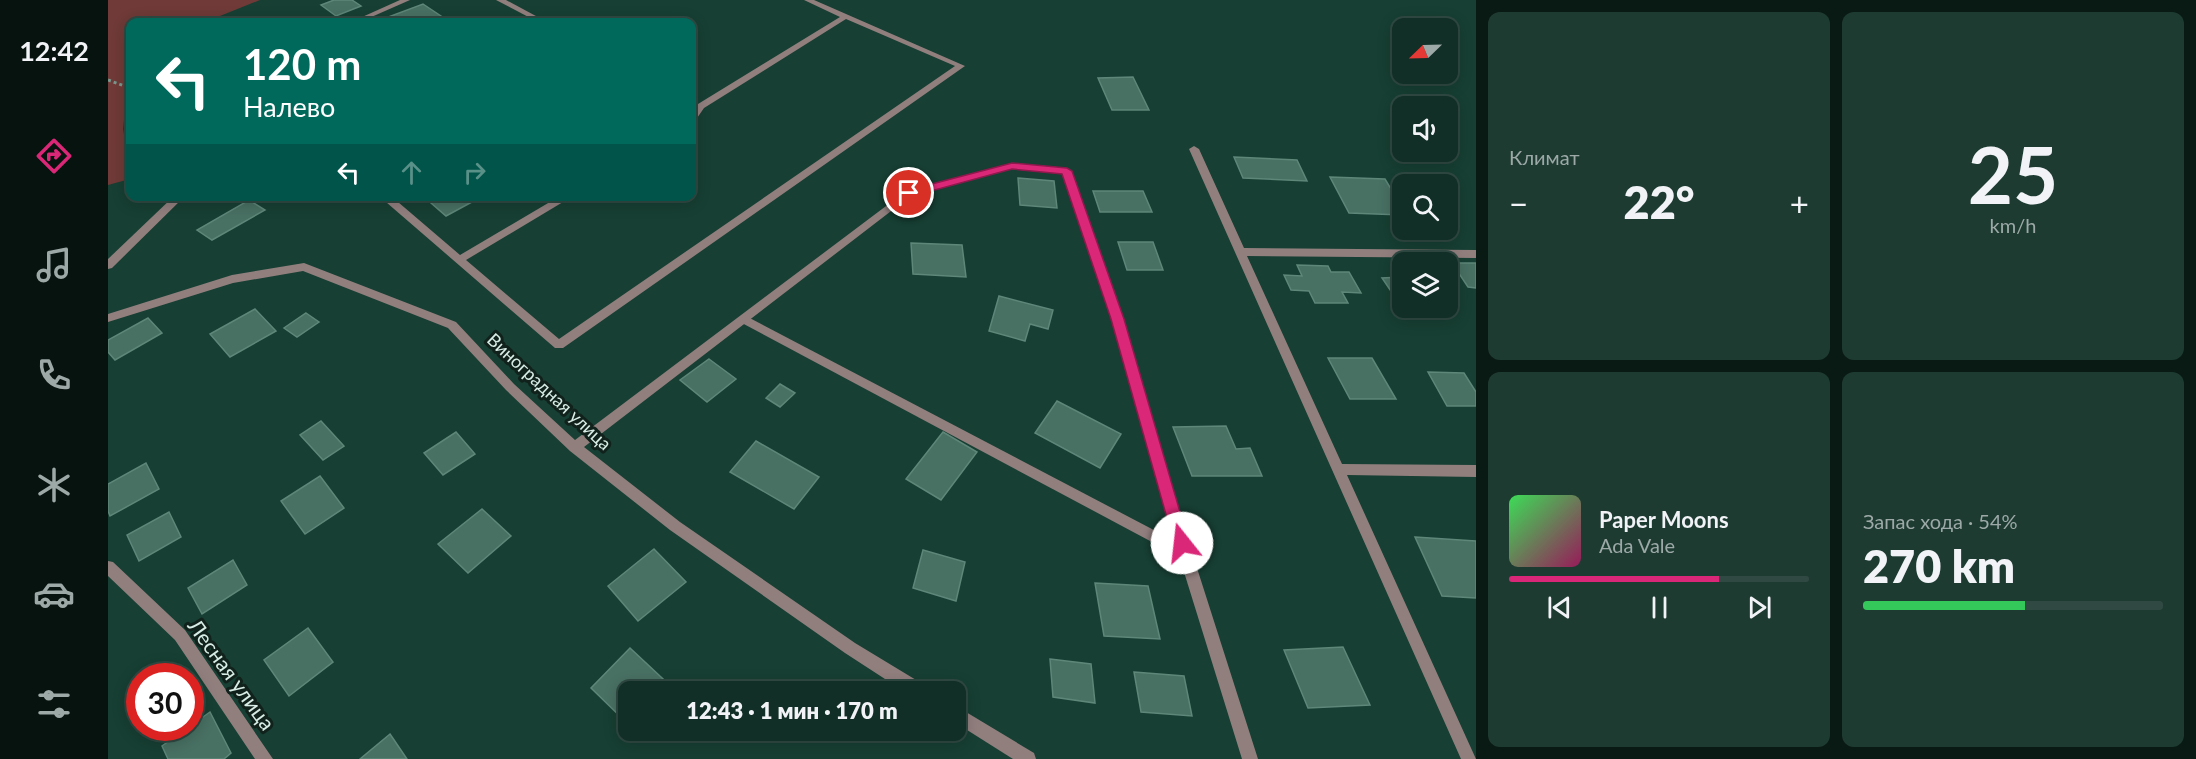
<!DOCTYPE html>
<html lang="ru">
<head>
<meta charset="utf-8">
<style>
	body { margin:0; font-family:Lato,sans-serif; background:#1e3b32; color:#f1f3f6; height:100vh; display:flex; flex-direction:column; font-size:22px; white-space:nowrap }
	* { box-sizing:border-box; margin:0 }
	p { font-size:20px; color:#9ca9a7 }
	.icon { flex:none; width:33px; height:33px; fill:none; stroke:currentColor; stroke-width:2; stroke-linecap:round; stroke-linejoin:round }
	.map { position:relative; flex:1; overflow:hidden }
	.panel { display:flex; flex-direction:column; gap:12px; padding:12px; background:#091a15; width:720px }
	.panel>* { flex:none }
	.guide { position:absolute; left:18px; top:18px; width:570px; height:183px; border-radius:12px; box-shadow:0 3px 15px #0003,0 0 0 2px #304a43; background:#00695c; color:#fff; overflow:hidden }
	.needle { width:39px; rotate:247deg }
	.buttons { position:absolute; left:1284px; top:18px; display:grid; gap:12px }
	.buttons a { display:grid; place-items:center; width:66px; height:66px; border-radius:12px; background:#112f26; box-shadow:0 3px 15px #0003,0 0 0 2px #304a43; font-size:30px }
	.speed { position:absolute; left:18px; top:663px; display:flex; gap:12px; font-size:30px; font-weight:700; text-align:center }
	.speed>* { display:grid; place-content:center; width:78px; height:78px; border-radius:50%; background:#112f26; box-shadow:0 3px 15px #0003,0 0 0 2px #304a43; line-height:1 }
	.speed .limit { border:9px solid #d22; background:#fff; color:#111 }
	.pin { position:absolute; display:grid; place-items:center; width:51px; height:51px; color:#fff; margin:-26px; border:3px solid #fff; border-radius:50%; box-shadow:0 2px 6px #0007 }
	.me { position:absolute; width:66px; margin:-33px; rotate:344deg; stroke-linejoin:round; filter:drop-shadow(0 0 4px #0008) }
	.turn { display:flex; align-items:center; gap:21px; height:126px; padding:0 18px; font-size:27px }
	.turn .icon { width:78px; height:78px; stroke-width:2.5 }
	.turn b { display:block; font-size:42px; line-height:51px }
	.lanes { display:flex; align-items:center; height:57px; padding:0 18px; background:#0003; justify-content:center; gap:30px; direction:ltr }
	.lanes .off { opacity:.35 }
	.big { font-size:45px; font-weight:800; line-height:1.1 }
	.panel .tile { flex:1; display:flex; flex-direction:column; justify-content:center; gap:9px; min-width:0; padding:0 21px; border-radius:12px; background:#1e3b32 }
	.panel .dial { align-items:center; gap:0 }
	.dial b { font-size:78px; line-height:1 }
	.song { display:flex; align-items:center; gap:18px }
	.cover { width:72px; height:72px; border-radius:9px; background:linear-gradient(135deg,hsl(130 70% 55%),hsl(330 70% 35%)) }
	.played { height:6px; border-radius:3px; background:linear-gradient(90deg,#db2777 70%,#304a43 70%) }
	.keys { display:flex; justify-content:space-around; direction:ltr }
	.heat { display:flex; justify-content:space-between; align-items:center; font-size:33px; direction:ltr }
	.charge { height:9px; border-radius:4px; background:linear-gradient(90deg,#34c759 54%,#304a43 0) }
	.panel .tiles { flex:1; display:grid; gap:12px; grid-template-columns:repeat(2,1fr) }
	.trip { position:absolute; left:510px; top:681px; width:348px; height:60px; border-radius:12px; background:#112f26; box-shadow:0 3px 15px #0003,0 0 0 2px #304a43; font-weight:800; line-height:60px; text-align:center }
	main { display:flex; flex:1; min-height:0 }
	.tabs { display:flex; flex-direction:column; width:108px; justify-content:space-around; align-items:center; background:#07130f; color:#9ca9a7 }
	.tabs .icon { width:42px; height:42px }
	.tabs .active { color:#db2777 }
	.tabs b { font-size:27px; color:#f1f3f6 }
	.map>svg:first-child { display:block }
	.green { fill:#6f3a37 }
	.building { fill:#487063; stroke:#5e8679; stroke-width:1.5 }
	.lines { fill:none; stroke-linecap:round; stroke-linejoin:round }
	.path { stroke:#79988e; stroke-width:3; stroke-dasharray:3 3; stroke-linecap:butt }
	.service { fill:#917f7e; fill-rule:evenodd }
	.minor { fill:#917f7e; fill-rule:evenodd }
	.route { fill:#db2777; stroke:#8e194d; stroke-width:1.5 }
	.labels { text-anchor:middle; stroke-width:6; stroke-linejoin:round; paint-order:stroke }
	.street-label { font-size:18px; fill:#d8ede5; stroke:#11221c }
	.near-street-label { font-size:21px; fill:#d8ede5; stroke:#11221c }
</style>
</head>
<body>
<main>
<nav class="tabs">
<b>12:42</b>
<svg class="icon active" aria-label="directions" viewBox="0 0 24 24"><path d="M12 3l9 9-9 9-9-9zM9 14v-3h6M13 9l2 2-2 2"/></svg>
<svg class="icon" aria-label="music" viewBox="0 0 24 24"><path d="M9 18V5l10-2v13"/><circle cx="6" cy="18" r="3"/><circle cx="16" cy="16" r="3"/></svg>
<svg class="icon" aria-label="phone" viewBox="0 0 24 24"><path d="M5 4h4l2 5-3 2q2 4 5 5l2-3 5 2v4C11 20 4 13 5 4z"/></svg>
<svg class="icon" aria-label="climate" viewBox="0 0 24 24"><path d="M12 3v18M4 7l16 10M4 17L20 7"/></svg>
<svg class="icon" aria-label="car" viewBox="0 0 24 24"><path d="M5 17H2v-5l4-1 3-4h7l3 4 3 1v5h-3M9 17h6M6 11h13"/><circle cx="7" cy="17" r="2"/><circle cx="17" cy="17" r="2"/></svg>
<svg class="icon" aria-label="filters" viewBox="0 0 24 24"><path d="M4 7h16M4 17h16"/><circle cx="9" cy="7" r="2"/><circle cx="15" cy="17" r="2"/></svg>
</nav>
<div class="map">
<svg width="1368" height="759" viewBox="0 0 1368 759">
	<rect width="100%" height="100%" fill="#173f33"/>
	<polygon class="green" points="0,0 152,0 97,22 22,22 22,64 15,129 22,166 22,179 0,185"/>
	<g class="building">
		<polygon points="226,0 244,0 253,6 228,16 213,5"/>
		<polygon points="315,4 336,18 326,22 267,22"/>
		<polygon points="1025,77 1041,110 1004,110 990,78"/>
		<polygon points="1126,157 1189,160 1199,181 1135,178"/>
		<polygon points="1222,177 1277,179 1294,207 1294,215 1241,213"/>
		<polygon points="910,178 946,181 949,208 912,205"/>
		<polygon points="985,191 1035,191 1044,212 992,212"/>
		<polygon points="315,196 375,196 338,216"/>
		<polygon points="141,200 157,210 104,240 89,230"/>
		<polygon points="1010,242 1045,242 1055,270 1019,270"/>
		<polygon points="803,243 854,245 858,277 805,274"/>
		<polygon points="1344,263 1368,263 1368,288 1360,287"/>
		<polygon points="1189,265 1220,266 1223,272 1241,272 1253,293 1234,292 1240,303 1207,303 1201,291 1183,290 1176,275 1194,276"/>
		<polygon points="1294,277 1294,306 1293,306 1274,278"/>
		<polygon points="891,296 945,310 940,329 922,324 917,341 881,331"/>
		<polygon points="147,309 168,331 122,357 102,334"/>
		<polygon points="198,313 211,322 189,337 176,328"/>
		<polygon points="40,318 54,333 7,360 0,352 0,340"/>
		<polygon points="1220,358 1264,358 1288,399 1242,399"/>
		<polygon points="601,359 628,379 599,402 572,380"/>
		<polygon points="1320,372 1356,373 1368,392 1368,406 1339,406"/>
		<polygon points="672,384 687,393 672,407 658,398"/>
		<polygon points="949,401 1013,434 992,468 927,433"/>
		<polygon points="213,421 236,446 215,460 192,435"/>
		<polygon points="1118,426 1128,449 1142,448 1154,476 1084,476 1065,427"/>
		<polygon points="348,432 367,454 335,475 316,453"/>
		<polygon points="835,432 869,452 833,500 798,479"/>
		<polygon points="648,441 711,477 686,509 622,472"/>
		<polygon points="38,463 51,489 2,516 0,511 0,484"/>
		<polygon points="212,476 236,508 197,534 173,501"/>
		<polygon points="374,509 403,536 360,573 330,544"/>
		<polygon points="61,512 73,537 31,561 19,535"/>
		<polygon points="1307,537 1368,541 1368,598 1334,596"/>
		<polygon points="546,549 578,582 530,621 500,586"/>
		<polygon points="815,550 857,562 848,601 805,588"/>
		<polygon points="125,560 139,585 94,614 80,588"/>
		<polygon points="987,583 1040,586 1052,639 996,636"/>
		<polygon points="200,628 225,662 181,696 156,660"/>
		<polygon points="1235,647 1262,705 1200,708 1176,650"/>
		<polygon points="522,648 569,692 520,692 520,724 483,688"/>
		<polygon points="942,659 983,664 987,703 945,697"/>
		<polygon points="1026,672 1076,676 1084,716 1033,712"/>
		<polygon points="102,712 123,753 116,759 60,759 54,746"/>
		<polygon points="282,734 299,759 252,759"/>
	</g>
	<g class="lines">
		<polyline class="path" points="0,80 22,88"/>
		<g class="service">
			<polygon points="292,0 302,0 252,22 243,22"/>
			<polygon points="388,0 398,0 439,22 430,22"/>
			<polygon points="696,0 706,0 857,66 455,348 447,348 271,196 283,196 352,255 452,196 465,196 358,260 451,339 847,66 738,19 596,108 587,121 584,122 584,113 590,104 732,17"/>
			<polygon points="636,315 1082,549 1084,553 1082,557 1077,559 1072,557 632,322 630,319"/>
		</g>
		<g class="minor">
			<polygon points="1086,146 1091,149 1136,248 1368,250 1368,258 1139,256 1234,464 1368,465 1368,477 1239,475 1368,759 1353,759 1081,149"/>
			<polygon points="904,163 959,168 964,171 1015,319 1081,543 1150,759 1134,759 1067,543 1003,319 955,174 904,169 804,195 476,447 572,522 747,643 818,686 820,692 797,692 737,653 562,530 462,451 398,390 340,328 195,271 125,283 0,322 0,314 124,275 196,263 348,322 406,384 467,440 798,191"/>
			<polygon points="66,196 77,196 4,268 0,269 0,259"/>
			<polygon points="0,561 5,562 77,630 165,759 147,759 67,640 0,576"/>
			<polygon points="848,706 926,753 928,759 905,759 848,723"/>
		</g>
	</g>
	<polygon class="route" points="904,163 959,168 964,171 1016,319 1081,543 1079,548 1074,550 1068,548 1066,543 1003,319 954,174 904,169 801,197 796,193 797,191"/>
	<g class="labels">
		<g class="street-label">
			<text transform="translate(441 392) rotate(43)" y="6">Виноградная улица</text>
		</g>
		<g class="near-street-label">
			<text transform="translate(123 675) rotate(54)" y="7">Лесная улица</text>
		</g>
	</g>
</svg>
<div class="buttons">
<a><svg class="needle" viewBox="-14 -14 28 28"><path d="M0-13l5 13h-10z" fill="#e53935"/><path d="M0 13l5-13h-10z" fill="#9ca9a7"/></svg></a>
<a><svg class="icon" aria-label="sound" viewBox="0 0 24 24"><path d="M4 9h4l5-4v14l-5-4H4zM17 9q2 3 0 6"/></svg></a>
<a><svg class="icon" aria-label="search" viewBox="0 0 24 24"><circle cx="10" cy="10" r="6"/><path d="M15 15l6 6"/></svg></a>
<a><svg class="icon" aria-label="layers" viewBox="0 0 24 24"><path d="M12 4l9 5-9 5-9-5zM3 14l9 5 9-5"/></svg></a>
</div>
<div class="speed"><div class="limit">30</div></div>
<div class="pin" style="left:801px;top:193px;background:#d93025"><svg class="icon" aria-label="arrive" viewBox="0 0 24 24"><path d="M6 21V4h12l-3 4 3 4H6"/></svg></div>
<svg class="me" style="left:1074px;top:543px" viewBox="-20 -20 40 40"><circle r="19" fill="#fff"/><path d="M0-13L10 11 0 6-10 11z" fill="#db2777"/></svg>
<div class="trip">12:43 · 1 мин · 170 m</div>
<div class="guide">
<div class="turn"><svg class="icon" aria-label="left" viewBox="0 0 24 24"><path d="M17 20v-9H6M10 6l-5 5 5 5"/></svg><div><b>120 m</b>Налево</div></div>
<div class="lanes"><svg class="icon" aria-label="left" viewBox="0 0 24 24"><path d="M17 20v-9H6M10 6l-5 5 5 5"/></svg><svg class="icon off" aria-label="ahead" viewBox="0 0 24 24"><path d="M12 20V5M6 11l6-6 6 6"/></svg><svg class="icon off" aria-label="right" viewBox="0 0 24 24"><path d="M7 20v-9h11M14 6l5 5-5 5"/></svg></div>
</div>
</div>
<section class="panel">
<div class="tiles">
<div class="tile"><p>Климат</p>
<div class="heat"><a>−</a><b class="big">22°</b><a>+</a></div>
</div>
<div class="tile dial"><b>25</b><p>km/h</p></div>
<div class="tile">
<div class="song"><i class="cover"></i><div><b>Paper Moons</b><p>Ada Vale</p></div></div>
<div class="played"></div>
<div class="keys"><svg class="icon" aria-label="previous" viewBox="0 0 24 24"><path d="M18 5L8 12l10 7zM5 5v14"/></svg><svg class="icon" aria-label="pause" viewBox="0 0 24 24"><path d="M8 5v14M16 5v14"/></svg><svg class="icon" aria-label="next" viewBox="0 0 24 24"><path d="M6 5l10 7-10 7zM19 5v14"/></svg></div>
</div>
<div class="tile"><p>Запас хода · 54%</p><b class="big">270 km</b><div class="charge"></div></div>
</div>
</section>
</main>
</body>
</html>
